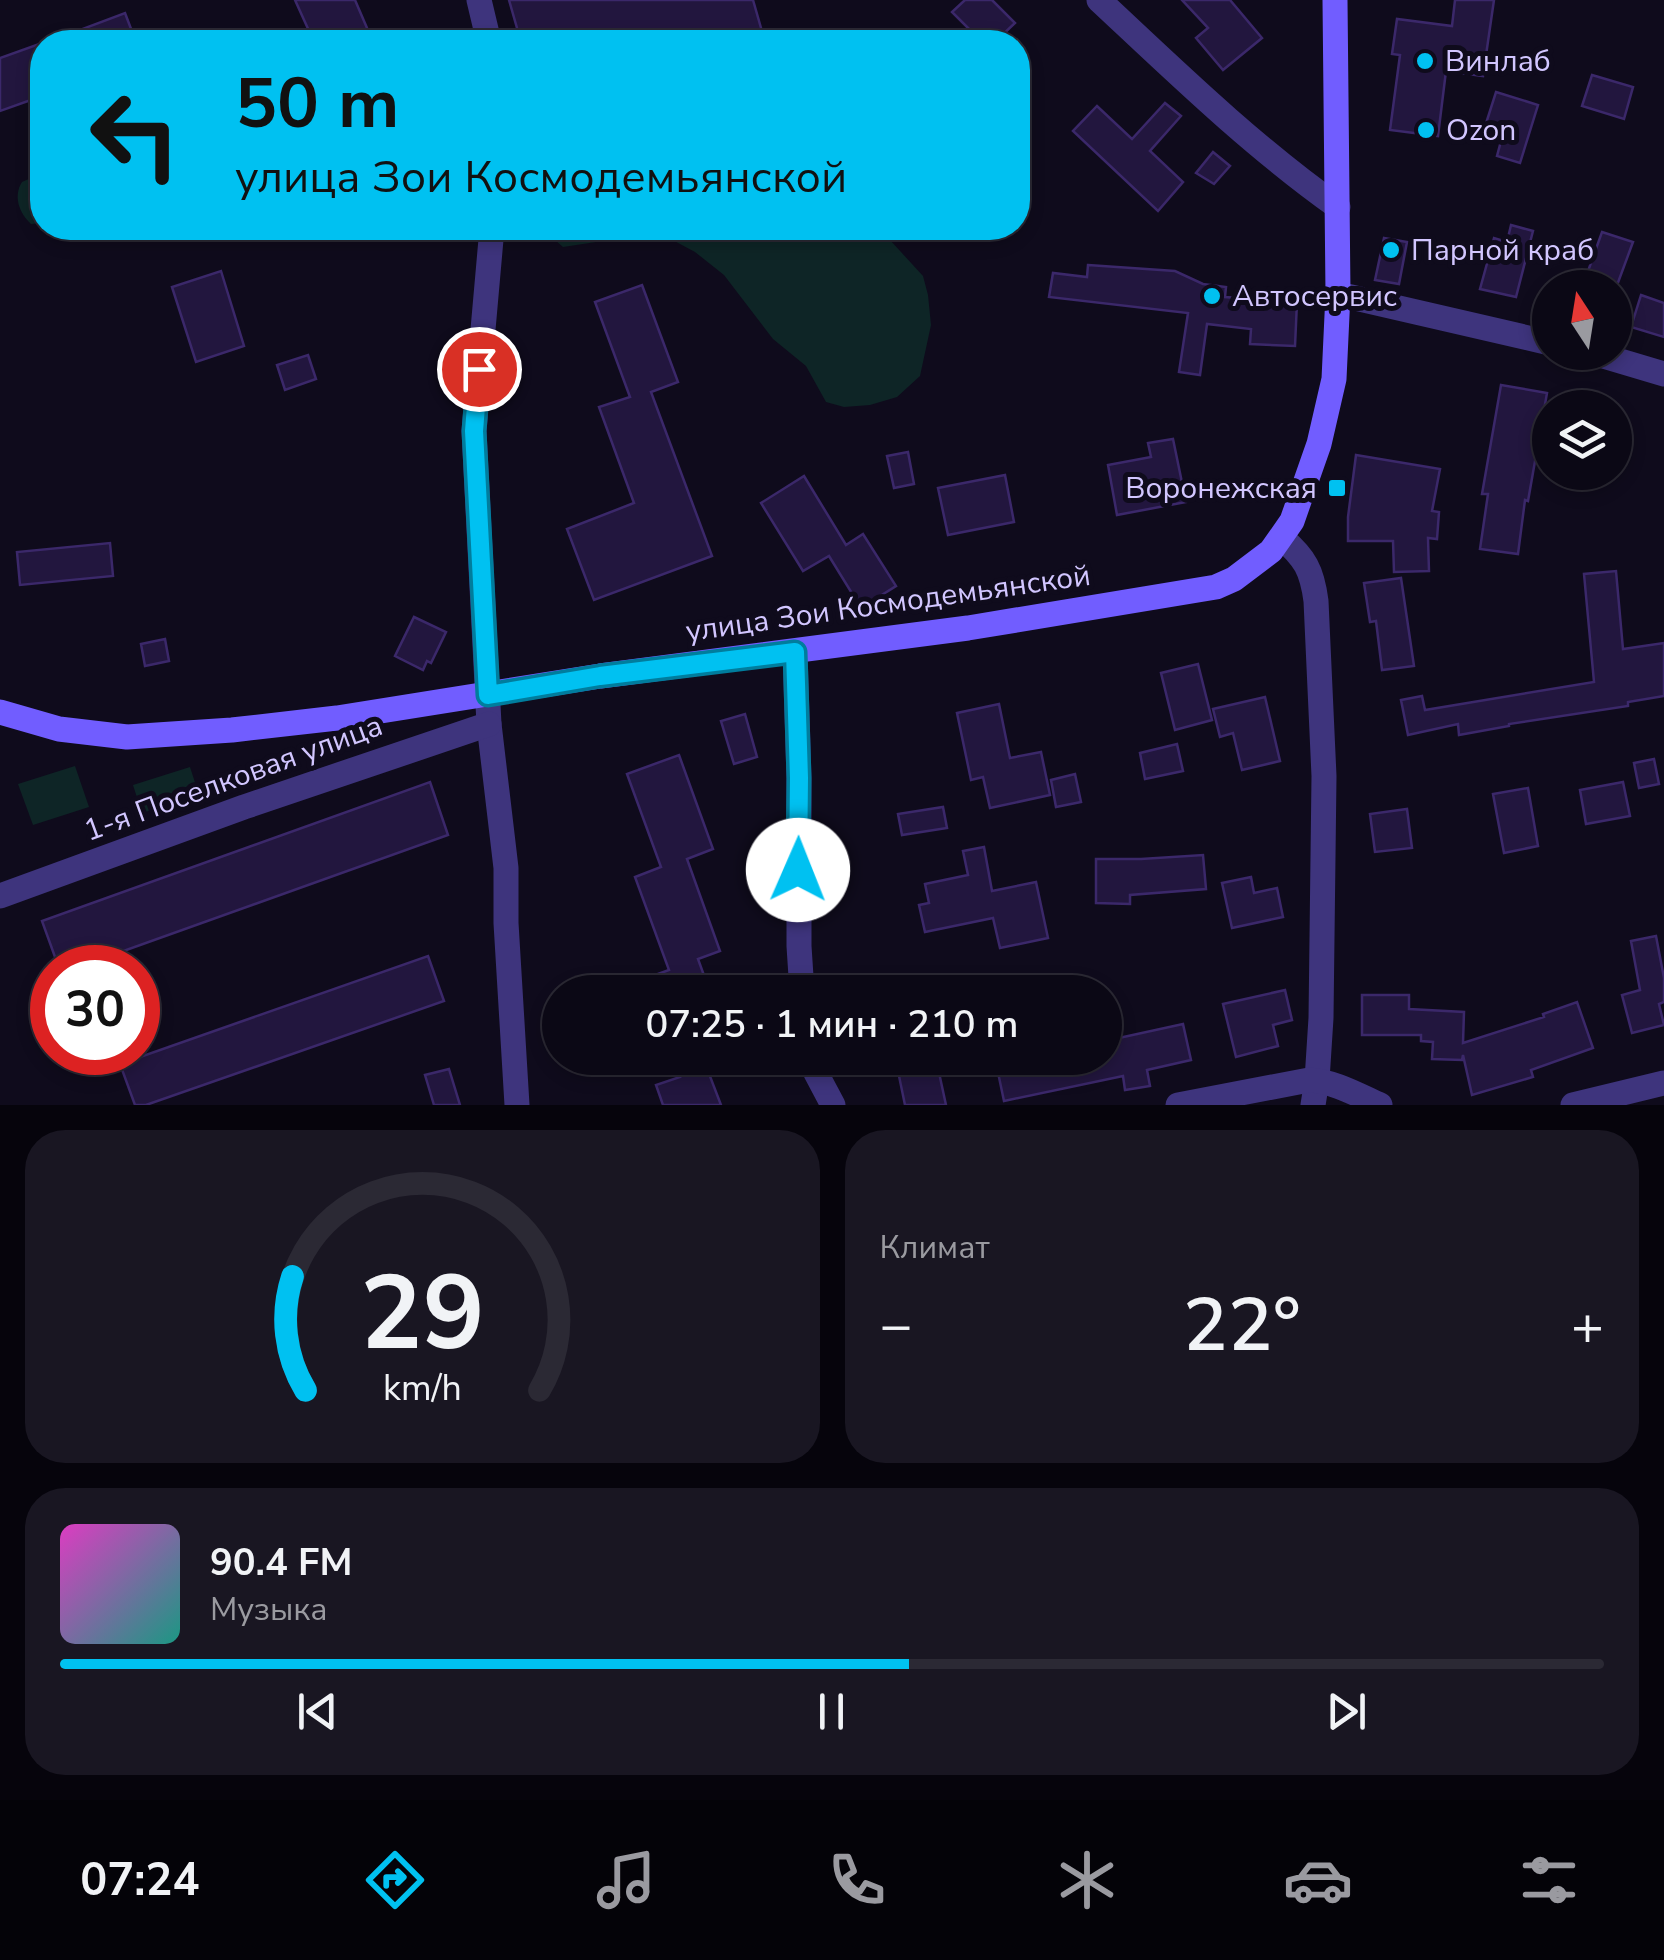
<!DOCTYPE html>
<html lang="ru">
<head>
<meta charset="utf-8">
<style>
	body { margin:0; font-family:"Nunito Sans",sans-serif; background:#191622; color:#f1f3f6; height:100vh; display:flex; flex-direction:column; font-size:38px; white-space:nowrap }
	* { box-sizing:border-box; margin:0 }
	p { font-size:32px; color:#9a9aa0 }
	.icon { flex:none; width:55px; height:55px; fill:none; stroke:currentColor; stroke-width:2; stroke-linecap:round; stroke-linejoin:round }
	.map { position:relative; height:1105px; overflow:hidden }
	.drawer { display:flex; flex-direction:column; gap:25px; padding:25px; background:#06040c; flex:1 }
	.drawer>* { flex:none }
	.hud { position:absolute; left:30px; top:30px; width:1000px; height:210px; border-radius:40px; box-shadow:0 5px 15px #0003,0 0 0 2px #2b2934; background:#00c1f1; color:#111; overflow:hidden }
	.needle { width:65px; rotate:348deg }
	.tools { position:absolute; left:1532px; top:270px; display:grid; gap:20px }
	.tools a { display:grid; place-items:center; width:100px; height:100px; border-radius:50%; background:#0b0815; box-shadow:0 5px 15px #0003,0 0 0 2px #2b2934; font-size:50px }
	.speed { position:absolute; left:30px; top:945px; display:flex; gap:20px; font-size:50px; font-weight:700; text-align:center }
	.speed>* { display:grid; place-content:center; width:130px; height:130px; border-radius:50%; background:#0b0815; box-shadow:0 5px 15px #0003,0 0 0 2px #2b2934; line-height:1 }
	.speed .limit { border:15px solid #d22; background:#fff; color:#111 }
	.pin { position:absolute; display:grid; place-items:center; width:85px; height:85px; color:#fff; margin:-42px; border:5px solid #fff; border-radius:50%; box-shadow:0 2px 10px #0007 }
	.me { position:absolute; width:110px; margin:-55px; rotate:1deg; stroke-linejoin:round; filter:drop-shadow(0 0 8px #0008) }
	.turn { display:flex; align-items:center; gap:35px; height:210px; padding:0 40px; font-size:45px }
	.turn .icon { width:130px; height:130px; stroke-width:2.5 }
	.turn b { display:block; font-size:70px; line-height:85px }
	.big { font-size:75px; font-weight:600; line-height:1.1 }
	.drawer .card { flex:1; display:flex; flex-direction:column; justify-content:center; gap:15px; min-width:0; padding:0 35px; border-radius:40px; background:#191622 }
	.drawer .dial { align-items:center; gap:0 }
	.dial svg { height:260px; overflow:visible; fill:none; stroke:#2b2934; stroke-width:7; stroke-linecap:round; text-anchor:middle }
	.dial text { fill:#f1f3f6; stroke:none }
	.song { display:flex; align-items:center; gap:30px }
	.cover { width:120px; height:120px; border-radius:15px; background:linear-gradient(135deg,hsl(310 70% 55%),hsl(170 70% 35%)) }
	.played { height:10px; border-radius:5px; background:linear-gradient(90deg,#00c1f1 55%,#2b2934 55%) }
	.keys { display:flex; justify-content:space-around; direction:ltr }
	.heat { display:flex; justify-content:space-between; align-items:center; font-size:55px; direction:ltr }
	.drawer .tiles { flex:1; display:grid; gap:25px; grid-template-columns:1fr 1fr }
	.card:last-child { grid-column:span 2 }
	.trip { position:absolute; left:542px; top:975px; width:580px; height:100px; border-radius:50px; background:#0b0815; box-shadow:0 5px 15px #0003,0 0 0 2px #2b2934; font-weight:600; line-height:100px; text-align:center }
	.dock { display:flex; height:160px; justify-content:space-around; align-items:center; background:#040308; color:#9a9aa0 }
	.dock .icon { width:70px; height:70px }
	.dock .selected { color:#00c1f1 }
	.dock b { font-size:45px; color:#f1f3f6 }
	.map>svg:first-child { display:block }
	.green { fill:#0e2526 }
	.building { fill:#22163e; stroke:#3b286a; stroke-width:2.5 }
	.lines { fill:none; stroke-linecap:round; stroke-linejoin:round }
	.street { stroke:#3e347d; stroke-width:25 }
	.secondary { stroke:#715dff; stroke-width:25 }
	.route-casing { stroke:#007d9d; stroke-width:25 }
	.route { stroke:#00c1f1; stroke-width:18 }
	.poi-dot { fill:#00c1f1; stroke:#0f0b1c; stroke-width:4 }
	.labels { text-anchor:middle; stroke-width:10; stroke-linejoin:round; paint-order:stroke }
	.poi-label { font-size:30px; fill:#d2c6ff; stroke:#0f0b1c; text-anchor:start }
	.street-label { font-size:30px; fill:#d2c6ff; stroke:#0f0b1c }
</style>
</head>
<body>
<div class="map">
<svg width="1664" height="1105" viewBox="0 0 1664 1105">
	<rect width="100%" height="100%" fill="#0f0b1c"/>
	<g class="green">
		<path d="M 42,173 L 42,223 L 31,224 C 19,213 13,196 22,182 Z"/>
		<polygon points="554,228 879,228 923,276 928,295 931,325 920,376 897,397 870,405 844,407 826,402 806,366 773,339 724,275 695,252 667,237 629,237 563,247 555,240"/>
		<polygon points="75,766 89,807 33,825 18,784"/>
		<polygon points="190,767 199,795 142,813 133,785"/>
	</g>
	<g class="building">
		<polygon points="295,0 355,0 373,42 314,42"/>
		<polygon points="509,0 753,0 765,42 521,42"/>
		<polygon points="965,0 992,0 1015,23 995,42 982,42 952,12"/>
		<polygon points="1182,0 1230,0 1262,38 1223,70 1196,38 1208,28"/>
		<polygon points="1455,0 1494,0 1483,76 1446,71 1438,136 1390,130 1400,55 1392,54 1397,19 1452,26"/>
		<polygon points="125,13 136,42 53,42 53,40"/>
		<polygon points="42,43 42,96 0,111 0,58"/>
		<polygon points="1592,75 1633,87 1624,119 1582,106"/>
		<polygon points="1496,92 1538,105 1520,163 1497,156 1501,141 1482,136"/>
		<polygon points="1165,103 1181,116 1150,151 1183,182 1158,211 1073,131 1097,106 1132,139"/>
		<polygon points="1213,152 1230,166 1214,184 1196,173"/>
		<polygon points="1511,225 1533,231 1516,297 1480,289 1494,238 1507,242"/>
		<polygon points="1602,232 1633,242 1616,288 1582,288"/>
		<polygon points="1384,238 1407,242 1399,284 1375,280"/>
		<polygon points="1088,265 1175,271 1203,284 1226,287 1225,297 1297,302 1295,346 1250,344 1251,329 1207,324 1200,375 1179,372 1188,313 1049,297 1053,273 1087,277"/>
		<polygon points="221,271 244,346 196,362 172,287"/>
		<polygon points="642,285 678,382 651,392 712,556 594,600 567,529 634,503 599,407 630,397 595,302"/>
		<polygon points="1641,295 1664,303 1664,337 1631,327"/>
		<polygon points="308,355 316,379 285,390 277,365"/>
		<polygon points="1501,385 1547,393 1528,501 1525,500 1518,554 1480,549 1488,494 1482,494"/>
		<polygon points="1173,439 1186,502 1117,515 1108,465 1151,457 1148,443"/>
		<polygon points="908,452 914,484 894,488 887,456"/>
		<polygon points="1356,455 1440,469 1432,511 1439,512 1437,539 1428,538 1429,571 1394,572 1393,541 1348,541 1348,517"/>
		<polygon points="1005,475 1014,522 948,535 938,488"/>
		<polygon points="804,476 846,545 863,534 896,586 861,608 829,556 803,571 761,503"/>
		<polygon points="110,543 113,576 20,585 17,552"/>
		<polygon points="1616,571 1623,649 1664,643 1664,696 1628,702 1628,706 1509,724 1509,726 1459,735 1458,724 1408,735 1401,700 1422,696 1425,710 1594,682 1584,574"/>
		<polygon points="1401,578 1414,666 1382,670 1376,621 1370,622 1364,583"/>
		<polygon points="414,617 446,632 431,663 427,661 423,670 395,656"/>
		<polygon points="165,639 169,661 145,666 141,644"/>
		<polygon points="1198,664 1212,720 1175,730 1161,673"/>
		<polygon points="1265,697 1280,761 1242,770 1233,733 1220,737 1213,709"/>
		<polygon points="999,704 1010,758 1041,752 1050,795 990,808 983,777 971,780 957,713"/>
		<polygon points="745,714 757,757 734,764 721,721"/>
		<polygon points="1177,744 1183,771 1145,779 1140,753"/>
		<polygon points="679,755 713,849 687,859 720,951 698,959 710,992 615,992 614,990 669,970 635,877 661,867 627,774"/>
		<polygon points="1654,759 1659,784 1639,788 1634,763"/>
		<polygon points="1075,774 1081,802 1056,807 1051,780"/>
		<polygon points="430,782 448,835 76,968 59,968 42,921"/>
		<polygon points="1623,782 1630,816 1586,824 1580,790"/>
		<polygon points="1528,788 1538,846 1504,853 1493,794"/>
		<polygon points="943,807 947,828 902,835 898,814"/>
		<polygon points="1407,809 1412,848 1375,852 1370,814"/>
		<polygon points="984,847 992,891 1036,882 1048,938 1000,948 993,918 925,932 919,905 929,903 925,884 968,875 963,851"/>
		<polygon points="1203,855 1206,889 1130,895 1130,904 1096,903 1096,859 1141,859"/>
		<polygon points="1251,877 1254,893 1277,888 1283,917 1232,928 1222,883"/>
		<polygon points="1656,936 1664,978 1664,1002 1659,1004 1664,1025 1632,1033 1622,995 1640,990 1631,941"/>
		<polygon points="428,956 444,1001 146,1105 135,1105 120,1064"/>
		<polygon points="1285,990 1292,1020 1273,1025 1278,1046 1236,1057 1223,1004"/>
		<polygon points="1362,995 1409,995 1409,1009 1464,1012 1463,1043 1544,1017 1543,1014 1577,1002 1593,1048 1531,1070 1533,1077 1472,1095 1463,1055 1462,1060 1432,1059 1433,1042 1421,1041 1421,1035 1362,1035"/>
		<polygon points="1183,1024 1191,1060 1147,1070 1150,1086 1125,1090 1123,1076 1004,1101 996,1063 1020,1058 1105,1058 1105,1041"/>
		<polygon points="673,1058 703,1058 721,1105 663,1105 656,1085 680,1077"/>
		<polygon points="938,1068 946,1105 905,1105 899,1076"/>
		<polygon points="449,1069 460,1105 434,1105 425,1075"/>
	</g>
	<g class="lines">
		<g class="street">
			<polyline points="479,0 489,42"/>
			<path d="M 1099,0 C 1176,72 1252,146 1338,207"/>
			<polyline points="492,228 474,431 489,724 506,868 506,923 517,1105"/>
			<polyline points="1338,294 1550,343"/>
			<polyline points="1590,352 1664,374"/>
			<path d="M 1282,538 C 1305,558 1312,570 1316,601 L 1324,776 L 1321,1018 L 1317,1080 L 1313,1105"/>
			<polyline points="795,652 799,778 799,946 802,992"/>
			<polyline points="0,896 244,807 489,724"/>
			<polyline points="814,1058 816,1073 833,1105"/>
			<path d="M 1178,1105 L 1309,1080 C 1333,1081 1358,1095 1380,1105"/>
			<polyline points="1573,1105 1664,1083"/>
		</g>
		<polyline class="secondary" points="0,712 59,729 127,737 232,730 337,718 600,676 968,628 1216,587 1234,579 1271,551 1292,521 1319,444 1334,379 1338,294 1335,0"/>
	</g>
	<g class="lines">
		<defs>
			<polyline id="route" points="479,369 474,431 488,695 600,676 795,652 799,778 798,870"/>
		</defs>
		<use href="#route" class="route-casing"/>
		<use href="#route" class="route"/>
	</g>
	<g class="poi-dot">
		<circle cx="1425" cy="61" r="10"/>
		<circle cx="1426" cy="130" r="10"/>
		<circle cx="1391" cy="250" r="10"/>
		<circle cx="1212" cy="296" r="10"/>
		<rect x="1327" y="478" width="20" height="20" rx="5"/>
	</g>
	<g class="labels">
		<g class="poi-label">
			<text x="1445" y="71">Винлаб</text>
			<text x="1446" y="140">Ozon</text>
			<text x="1411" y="260">Парной краб</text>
			<text x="1232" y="306">Автосервис</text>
			<text x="1317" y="498" text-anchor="end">Воронежская</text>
		</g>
		<g class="street-label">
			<text transform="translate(888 603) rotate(-8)" y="10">улица Зои Космодемьянской</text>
			<text transform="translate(233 778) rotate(-20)" y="10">1-я Поселковая улица</text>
		</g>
	</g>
</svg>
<div class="tools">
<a><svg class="needle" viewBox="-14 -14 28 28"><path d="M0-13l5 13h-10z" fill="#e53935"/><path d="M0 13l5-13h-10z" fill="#9a9aa0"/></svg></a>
<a><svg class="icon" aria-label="layers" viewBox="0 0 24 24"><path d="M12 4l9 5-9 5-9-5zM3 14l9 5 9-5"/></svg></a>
</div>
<div class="speed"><div class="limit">30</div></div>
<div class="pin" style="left:479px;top:369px;background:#d93025"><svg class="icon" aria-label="arrive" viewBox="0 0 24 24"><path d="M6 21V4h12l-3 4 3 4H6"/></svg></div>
<svg class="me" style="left:798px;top:870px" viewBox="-20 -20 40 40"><circle r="19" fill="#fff"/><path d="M0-13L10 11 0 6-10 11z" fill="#00c1f1"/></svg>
<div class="trip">07:25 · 1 мин · 210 m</div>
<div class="hud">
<div class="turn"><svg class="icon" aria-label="left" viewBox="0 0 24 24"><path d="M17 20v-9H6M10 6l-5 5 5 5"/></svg><div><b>50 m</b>улица Зои Космодемьянской</div></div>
</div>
</div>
<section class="drawer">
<div class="tiles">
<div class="card dial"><svg viewBox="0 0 100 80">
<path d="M14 69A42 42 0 1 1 86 69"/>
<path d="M14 69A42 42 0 0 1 10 34" stroke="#00c1f1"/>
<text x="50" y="56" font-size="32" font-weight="700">29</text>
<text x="50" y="72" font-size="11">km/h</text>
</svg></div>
<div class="card"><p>Климат</p>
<div class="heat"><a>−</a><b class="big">22°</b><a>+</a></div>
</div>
<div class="card">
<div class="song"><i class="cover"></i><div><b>90.4 FM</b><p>Музыка</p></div></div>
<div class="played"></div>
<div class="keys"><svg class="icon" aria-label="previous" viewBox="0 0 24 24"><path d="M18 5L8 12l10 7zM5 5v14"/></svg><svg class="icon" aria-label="pause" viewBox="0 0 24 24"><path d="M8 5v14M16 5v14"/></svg><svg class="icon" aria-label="next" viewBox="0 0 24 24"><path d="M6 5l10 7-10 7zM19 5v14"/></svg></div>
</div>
</div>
</section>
<nav class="dock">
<b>07:24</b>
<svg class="icon selected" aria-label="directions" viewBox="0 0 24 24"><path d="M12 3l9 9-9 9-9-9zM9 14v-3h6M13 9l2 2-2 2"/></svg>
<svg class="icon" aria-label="music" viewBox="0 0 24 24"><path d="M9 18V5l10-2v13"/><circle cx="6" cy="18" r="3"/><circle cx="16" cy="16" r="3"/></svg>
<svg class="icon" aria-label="phone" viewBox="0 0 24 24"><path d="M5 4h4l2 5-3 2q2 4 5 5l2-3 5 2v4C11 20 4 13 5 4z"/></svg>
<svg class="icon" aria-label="climate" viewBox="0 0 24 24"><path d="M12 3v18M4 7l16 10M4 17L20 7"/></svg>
<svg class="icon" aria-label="car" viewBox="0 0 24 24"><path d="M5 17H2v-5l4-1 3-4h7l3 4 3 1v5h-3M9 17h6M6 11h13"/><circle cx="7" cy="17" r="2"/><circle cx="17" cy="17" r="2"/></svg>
<svg class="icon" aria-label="filters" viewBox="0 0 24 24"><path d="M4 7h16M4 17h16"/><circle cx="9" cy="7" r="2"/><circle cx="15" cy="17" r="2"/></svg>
</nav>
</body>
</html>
